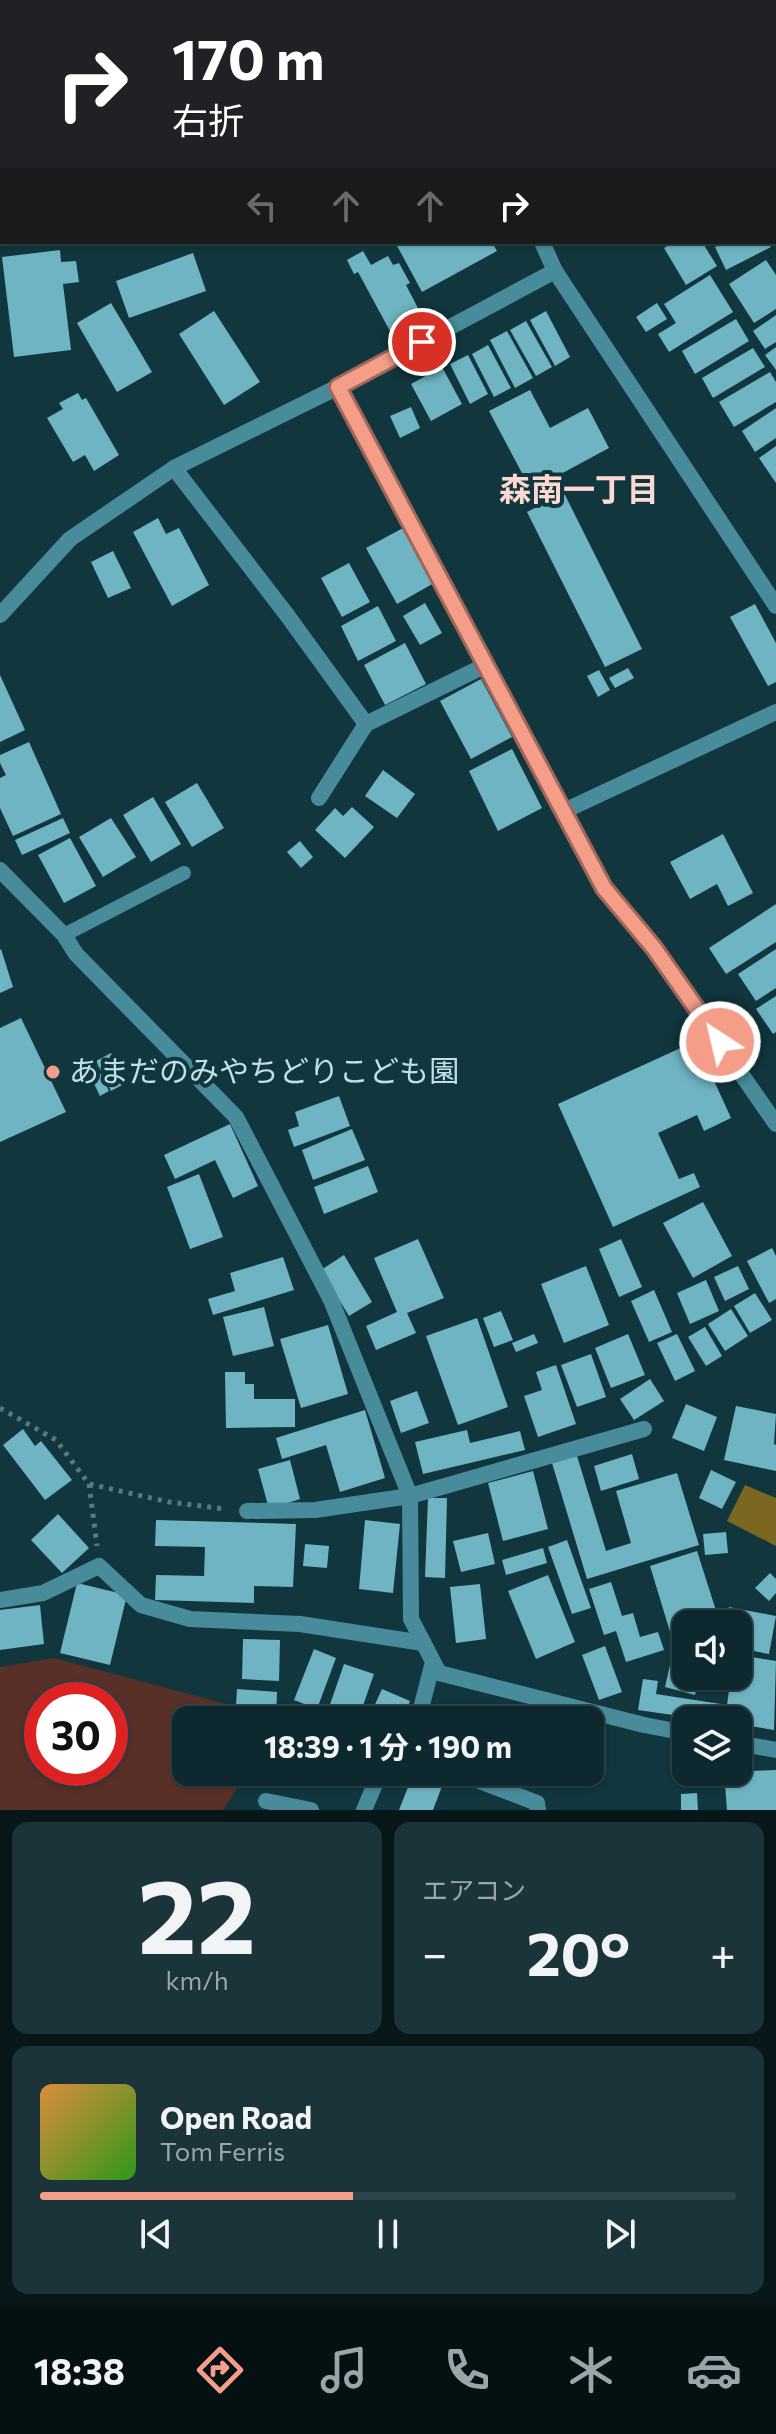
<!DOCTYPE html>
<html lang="ja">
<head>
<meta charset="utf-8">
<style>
	body { margin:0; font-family:Commissioner,"Noto Sans JP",sans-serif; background:#1b343a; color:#f1f3f6; height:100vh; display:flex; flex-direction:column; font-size:30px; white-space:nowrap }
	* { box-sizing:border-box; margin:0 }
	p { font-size:26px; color:#9aa6aa }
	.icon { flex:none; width:44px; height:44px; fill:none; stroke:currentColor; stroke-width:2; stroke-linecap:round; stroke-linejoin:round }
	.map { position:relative; height:1810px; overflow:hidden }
	.side { display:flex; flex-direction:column; gap:12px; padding:12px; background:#071619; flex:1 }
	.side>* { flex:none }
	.guide { position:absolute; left:0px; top:0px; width:776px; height:244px; box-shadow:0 2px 6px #0004,0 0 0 2px #2d444a; background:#202124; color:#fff; overflow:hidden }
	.fabs { position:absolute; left:672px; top:1610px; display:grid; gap:16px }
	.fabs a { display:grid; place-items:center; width:80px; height:80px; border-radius:16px; background:#0d282e; box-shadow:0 2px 6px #0004,0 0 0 2px #2d444a; font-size:40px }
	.speed { position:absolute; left:24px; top:1682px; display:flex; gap:16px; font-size:40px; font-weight:700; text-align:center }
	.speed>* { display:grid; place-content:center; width:104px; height:104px; border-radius:50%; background:#0d282e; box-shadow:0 2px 6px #0004,0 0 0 2px #2d444a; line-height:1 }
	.speed .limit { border:12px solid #d22; background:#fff; color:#111 }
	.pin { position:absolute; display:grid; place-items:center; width:68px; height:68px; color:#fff; margin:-34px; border:4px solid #fff; border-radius:50%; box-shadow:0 2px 8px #0007 }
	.me { position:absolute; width:88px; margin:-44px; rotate:325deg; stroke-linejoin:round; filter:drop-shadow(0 0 6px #0008) }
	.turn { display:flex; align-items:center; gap:28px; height:168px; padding:0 40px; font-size:36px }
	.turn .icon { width:104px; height:104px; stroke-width:2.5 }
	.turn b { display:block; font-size:56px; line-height:68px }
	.lanes { display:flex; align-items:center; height:76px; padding:0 40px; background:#0003; justify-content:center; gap:40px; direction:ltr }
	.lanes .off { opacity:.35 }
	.big { font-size:60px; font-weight:700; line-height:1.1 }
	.side .widget { flex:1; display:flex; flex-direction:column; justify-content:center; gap:12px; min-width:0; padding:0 28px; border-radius:16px; background:#1b343a }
	.side .dial { align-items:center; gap:0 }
	.dial b { font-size:104px; line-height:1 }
	.song { display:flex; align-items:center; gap:24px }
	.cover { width:96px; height:96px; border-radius:12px; background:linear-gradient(135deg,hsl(30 70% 55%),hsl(110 70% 35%)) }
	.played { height:8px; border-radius:4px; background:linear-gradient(90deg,#f49e8a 45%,#2d444a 45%) }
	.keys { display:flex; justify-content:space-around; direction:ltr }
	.heat { display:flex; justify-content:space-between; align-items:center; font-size:44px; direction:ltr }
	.side .tiles { flex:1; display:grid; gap:12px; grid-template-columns:1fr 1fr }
	.widget:last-child { grid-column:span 2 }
	.trip { position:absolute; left:172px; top:1706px; width:432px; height:80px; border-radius:16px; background:#0d282e; box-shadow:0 2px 6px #0004,0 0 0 2px #2d444a; font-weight:700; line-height:80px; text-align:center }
	.tab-bar { display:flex; height:128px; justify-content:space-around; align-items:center; background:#051012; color:#9aa6aa }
	.tab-bar .icon { width:56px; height:56px }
	.tab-bar .current { color:#f49e8a }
	.tab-bar b { font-size:36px; color:#f1f3f6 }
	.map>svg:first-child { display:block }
	.green { fill:#593027; fill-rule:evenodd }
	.water { fill:#7b671f }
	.building { fill:#6fb4c3 }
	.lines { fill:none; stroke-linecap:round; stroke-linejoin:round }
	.path { stroke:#577a82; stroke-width:5; stroke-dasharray:4 6; stroke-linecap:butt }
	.lane { stroke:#488c9b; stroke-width:14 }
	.street { stroke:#488c9b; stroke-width:16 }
	.route-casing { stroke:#9f675a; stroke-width:20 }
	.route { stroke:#f49e8a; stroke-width:14 }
	.poi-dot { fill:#f49e8a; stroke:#11363e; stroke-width:3 }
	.labels { text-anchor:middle; stroke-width:8; stroke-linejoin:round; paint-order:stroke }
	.poi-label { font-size:30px; fill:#bfe0e7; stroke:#11363e; text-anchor:start }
	.neighbourhood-label { font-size:32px; font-weight:bold; fill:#fcdad2; stroke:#11363e }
</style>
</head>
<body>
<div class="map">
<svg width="776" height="1810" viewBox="0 0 776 1810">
	<rect width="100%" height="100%" fill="#11363e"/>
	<path class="green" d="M 54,1658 L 282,1719 L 186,1720 L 186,1772 L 248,1772 L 223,1810 L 0,1810 L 0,1667 ZM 42,1700 L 110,1700 L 110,1768 L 42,1768 Z"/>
	<polygon class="water" points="745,1485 776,1498 776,1546 727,1521"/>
	<g class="building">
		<polygon points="395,242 492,242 497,251 422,292"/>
		<polygon points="674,242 702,242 717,266 686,285 664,248"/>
		<polygon points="724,242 769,242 771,247 726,270 715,247"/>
		<polygon points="60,250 61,262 76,261 79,282 63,284 71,350 14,357 2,257"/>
		<polygon points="363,251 371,265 388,256 393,265 399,263 410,283 406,285 422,316 391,333 358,272 354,274 347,260"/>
		<polygon points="193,253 206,291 129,318 116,281"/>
		<polygon points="766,260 776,275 776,309 754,323 729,284"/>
		<polygon points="710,275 733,312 669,352 658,334 676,323 664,304"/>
		<polygon points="111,303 152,372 117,392 77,323"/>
		<polygon points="657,303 667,319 646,332 636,317"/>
		<polygon points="214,311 260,382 224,405 179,334"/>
		<polygon points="546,311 570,357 555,366 530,320"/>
		<polygon points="776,315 776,342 765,349 753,331"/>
		<polygon points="736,319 749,341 695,374 682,351"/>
		<polygon points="526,321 552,367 536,376 510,330"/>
		<polygon points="507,331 533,378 515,388 490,340"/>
		<polygon points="488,345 511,388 494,397 472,354"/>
		<polygon points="776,347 776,370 765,355"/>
		<polygon points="753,348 765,367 713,398 702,378"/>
		<polygon points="468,355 488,394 470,404 450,364"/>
		<polygon points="442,367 462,404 431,421 411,384"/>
		<polygon points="770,372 776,382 776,402 734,427 719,402"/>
		<polygon points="530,390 550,428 588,408 609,448 531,490 489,411"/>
		<polygon points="78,393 82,400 86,398 119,455 94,471 85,455 73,462 47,418 63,409 59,403"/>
		<polygon points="411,407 420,428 400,438 390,416"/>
		<polygon points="776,408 776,438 755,452 742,431"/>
		<polygon points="776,446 776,483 759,458"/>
		<polygon points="564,493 642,649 605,667 527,512"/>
		<polygon points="158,518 166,534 179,528 209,585 172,606 133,532"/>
		<polygon points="403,528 434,583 397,604 366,548"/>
		<polygon points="113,551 131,588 108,598 91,562"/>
		<polygon points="349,563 370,602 342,617 321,578"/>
		<polygon points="425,603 442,633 420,645 403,616"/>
		<polygon points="755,604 776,643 776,682 768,686 730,617"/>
		<polygon points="378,606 396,641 358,661 341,626"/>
		<polygon points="405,643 426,684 385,705 364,665"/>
		<polygon points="628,668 634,678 615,688 609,678"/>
		<polygon points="599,670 610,690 598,697 587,676"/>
		<polygon points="0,675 25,730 0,742"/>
		<polygon points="481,679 512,737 471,759 440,701"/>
		<polygon points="29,742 61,814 13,836 0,808 0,778 6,775 0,763 0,755"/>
		<polygon points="512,749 542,808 498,831 469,771"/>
		<polygon points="383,770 415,794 397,818 365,796"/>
		<polygon points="197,783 224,828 192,847 165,802"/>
		<polygon points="153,797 181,844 151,862 123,815"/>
		<polygon points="352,807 374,827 345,858 315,830 335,808 343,816"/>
		<polygon points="63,818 70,833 22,855 15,840"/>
		<polygon points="111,818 136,857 103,877 79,837"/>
		<polygon points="723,834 753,893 728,906 717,884 690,899 670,862"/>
		<polygon points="70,838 96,886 64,903 38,855"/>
		<polygon points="300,841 313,857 301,868 287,852"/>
		<polygon points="776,904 776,942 726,974 709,948"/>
		<polygon points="1,949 13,987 0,993 0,950"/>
		<polygon points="776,949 776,988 756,1001 738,974"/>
		<polygon points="776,996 776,1032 773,1034 756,1009"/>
		<polygon points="21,1018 66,1112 0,1142 0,1028"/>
		<polygon points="696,1041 731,1118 704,1131 697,1115 658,1133 679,1179 694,1173 700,1187 613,1227 558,1104"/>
		<polygon points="111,1053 126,1083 111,1091 96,1061"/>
		<polygon points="93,1059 109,1091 100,1096 84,1063"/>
		<polygon points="339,1096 350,1126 294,1147 288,1130 299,1126 295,1112"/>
		<polygon points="230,1124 258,1186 233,1198 215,1160 175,1179 164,1155"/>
		<polygon points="352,1129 365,1160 313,1180 302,1150"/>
		<polygon points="368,1166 378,1192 324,1214 314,1187"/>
		<polygon points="199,1174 223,1237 190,1249 167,1187"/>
		<polygon points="703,1202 732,1256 693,1278 663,1223"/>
		<polygon points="418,1239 444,1298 407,1313 416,1333 376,1350 366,1326 397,1312 374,1258"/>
		<polygon points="621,1239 642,1287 619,1297 599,1249"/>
		<polygon points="772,1248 776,1256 776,1299 769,1303 747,1261"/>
		<polygon points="344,1255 372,1302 349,1316 321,1270"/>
		<polygon points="283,1257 294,1290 213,1315 208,1299 235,1291 230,1273"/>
		<polygon points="586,1266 609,1325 564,1343 541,1284"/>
		<polygon points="738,1266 749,1289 725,1301 714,1277"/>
		<polygon points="706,1280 719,1311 690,1324 677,1293"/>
		<polygon points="654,1290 672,1332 649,1342 631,1301"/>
		<polygon points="755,1293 772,1320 750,1333 734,1306"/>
		<polygon points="264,1307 274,1346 233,1356 223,1317"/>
		<polygon points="731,1309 748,1336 725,1351 708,1324"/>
		<polygon points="501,1311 513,1340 494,1347 483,1318"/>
		<polygon points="477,1318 508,1407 458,1425 426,1336"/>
		<polygon points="328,1325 348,1394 301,1408 280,1339"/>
		<polygon points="705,1327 722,1356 706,1366 688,1337"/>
		<polygon points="534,1334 538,1343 516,1352 512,1343"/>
		<polygon points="628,1334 645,1375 611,1388 595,1348"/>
		<polygon points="677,1334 695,1371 675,1381 657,1343"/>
		<polygon points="591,1354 606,1397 577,1407 561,1365"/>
		<polygon points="556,1365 576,1424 538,1437 524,1396 542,1390 536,1372"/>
		<polygon points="225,1372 245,1372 245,1384 254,1384 254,1399 295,1399 295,1427 226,1428"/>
		<polygon points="650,1379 664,1401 634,1420 620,1399"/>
		<polygon points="417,1391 429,1423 401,1433 390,1401"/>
		<polygon points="686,1404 717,1417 704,1451 672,1438"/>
		<polygon points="736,1406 776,1414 774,1444 776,1445 776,1471 724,1460"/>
		<polygon points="365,1410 385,1478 340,1492 326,1445 282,1459 276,1438"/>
		<polygon points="23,1429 35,1446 41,1441 72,1480 45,1500 3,1445"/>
		<polygon points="467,1430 470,1443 520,1431 525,1450 423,1474 415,1442"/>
		<polygon points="632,1454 639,1479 601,1491 594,1466"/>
		<polygon points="577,1456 606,1551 631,1543 616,1491 677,1473 699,1545 587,1579 552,1463"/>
		<polygon points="290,1460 300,1499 269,1509 258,1469"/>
		<polygon points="711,1470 736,1482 722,1509 699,1498"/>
		<polygon points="533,1471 548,1529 503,1541 488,1483"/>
		<polygon points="428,1498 447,1498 445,1578 425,1577"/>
		<polygon points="58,1514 89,1548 62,1573 31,1540"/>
		<polygon points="156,1520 296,1524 293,1587 254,1586 254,1603 155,1600 156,1575 204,1576 205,1547 155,1546"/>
		<polygon points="365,1520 400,1524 393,1593 359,1589"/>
		<polygon points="726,1532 728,1553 705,1555 703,1534"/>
		<polygon points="488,1533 495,1564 461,1572 453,1541"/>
		<polygon points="567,1540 591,1608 572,1614 548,1547"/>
		<polygon points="305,1544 329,1546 327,1568 303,1566"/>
		<polygon points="543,1548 547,1563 506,1575 502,1560"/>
		<polygon points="697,1551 719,1620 707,1624 686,1624 686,1630 671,1635 650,1566"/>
		<polygon points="770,1573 776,1579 776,1593 769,1601 755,1588"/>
		<polygon points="548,1575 575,1642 536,1659 508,1591"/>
		<polygon points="611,1582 622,1616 633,1613 640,1637 658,1632 664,1650 626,1662 616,1631 604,1635 589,1589"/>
		<polygon points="77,1583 127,1595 110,1665 60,1653"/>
		<polygon points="480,1584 486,1639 456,1643 450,1587"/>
		<polygon points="40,1605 44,1644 0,1650 0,1610"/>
		<polygon points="729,1607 776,1616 769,1654 738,1648 738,1624 725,1624"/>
		<polygon points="243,1639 280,1640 279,1681 242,1679"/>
		<polygon points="605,1646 622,1692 599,1700 582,1655"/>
		<polygon points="674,1647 686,1650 686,1676 699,1676 695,1695 665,1687"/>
		<polygon points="314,1649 336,1658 317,1709 294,1700"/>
		<polygon points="738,1655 776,1661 774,1730 738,1724 738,1720 708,1720 638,1710 643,1679 658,1681 656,1694 727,1705 731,1676 738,1676"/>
		<polygon points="344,1664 374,1674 358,1720 338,1720 326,1716"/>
		<polygon points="237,1689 277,1692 276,1720 235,1720"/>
		<polygon points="382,1689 410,1701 402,1720 368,1720"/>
		<polygon points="540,1706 543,1720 494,1720 493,1719"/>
		<polygon points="446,1710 468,1715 467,1720 444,1720"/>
		<polygon points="776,1770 776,1810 727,1810 724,1772"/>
		<polygon points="414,1772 420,1772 444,1781 433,1810 399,1810"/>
		<polygon points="697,1793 698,1810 681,1810 681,1794"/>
	</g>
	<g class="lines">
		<g class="path">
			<polyline points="0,1408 56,1440 89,1484 169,1502 226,1509"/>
			<polyline points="89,1484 97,1546"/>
		</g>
		<g class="lane">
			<polyline points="737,2 740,0"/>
			<polyline points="774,105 776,104"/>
			<polyline points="774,185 776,184"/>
			<polyline points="64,935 184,873"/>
		</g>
		<g class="street">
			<polyline points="429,0 430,2"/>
			<polyline points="645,0 646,2"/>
			<polyline points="774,223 776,226"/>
			<polyline points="542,242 555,271 776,606"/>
			<polyline points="338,387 604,888 654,948 776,1124"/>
			<polyline points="174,468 287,615 366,724"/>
			<polyline points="0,615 70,539 174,468 338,387 555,271"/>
			<polyline points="319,798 366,724 486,665"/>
			<polyline points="564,811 776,712"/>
			<polyline points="0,870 64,935 76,954 236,1117 331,1300 410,1496 411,1619 439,1673 644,1725 686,1733"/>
			<polyline points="247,1511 315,1510 410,1496 644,1429"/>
			<polyline points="0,1600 43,1593 99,1566 141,1605 190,1619 300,1624 423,1643"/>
			<polyline points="418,1720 433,1662"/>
			<polyline points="738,1743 776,1750"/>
			<polyline points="456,1772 537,1803 538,1810"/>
			<polyline points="266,1801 311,1810"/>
			<polyline points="364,1810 380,1772"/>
		</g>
	</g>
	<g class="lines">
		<defs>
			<polyline id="route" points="422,342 338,387 604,888 654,948 720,1042"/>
		</defs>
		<use href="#route" class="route-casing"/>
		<use href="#route" class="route"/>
	</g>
	<circle class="poi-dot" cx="53" cy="1072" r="8"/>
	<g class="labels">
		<g class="poi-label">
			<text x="69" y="1082">あまだのみやちどりこども園</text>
		</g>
		<g class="neighbourhood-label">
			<text x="579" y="501">森南一丁目</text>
		</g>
	</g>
</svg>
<div class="fabs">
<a><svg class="icon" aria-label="sound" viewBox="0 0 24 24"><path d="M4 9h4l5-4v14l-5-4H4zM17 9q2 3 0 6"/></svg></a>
<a><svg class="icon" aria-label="layers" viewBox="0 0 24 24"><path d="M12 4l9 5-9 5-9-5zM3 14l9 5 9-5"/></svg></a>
</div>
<div class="speed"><div class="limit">30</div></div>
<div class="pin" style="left:422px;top:342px;background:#d93025"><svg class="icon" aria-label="arrive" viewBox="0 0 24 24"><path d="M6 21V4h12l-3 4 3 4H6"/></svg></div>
<svg class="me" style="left:720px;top:1042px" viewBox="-20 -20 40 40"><circle r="17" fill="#f49e8a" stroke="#fff" stroke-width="3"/><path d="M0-11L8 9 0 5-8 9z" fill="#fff"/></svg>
<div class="trip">18:39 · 1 分 · 190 m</div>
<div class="guide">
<div class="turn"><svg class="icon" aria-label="right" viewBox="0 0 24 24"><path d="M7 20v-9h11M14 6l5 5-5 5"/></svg><div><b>170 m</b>右折</div></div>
<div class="lanes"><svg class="icon off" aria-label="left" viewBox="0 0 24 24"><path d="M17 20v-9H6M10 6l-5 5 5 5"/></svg><svg class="icon off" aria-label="ahead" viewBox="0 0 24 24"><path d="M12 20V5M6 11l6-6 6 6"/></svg><svg class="icon off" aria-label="ahead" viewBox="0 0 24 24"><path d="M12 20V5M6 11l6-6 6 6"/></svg><svg class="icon" aria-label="right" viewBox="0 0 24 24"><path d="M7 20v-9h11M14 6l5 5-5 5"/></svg></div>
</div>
</div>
<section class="side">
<div class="tiles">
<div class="widget dial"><b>22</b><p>km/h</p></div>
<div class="widget"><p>エアコン</p>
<div class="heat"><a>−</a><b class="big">20°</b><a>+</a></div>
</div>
<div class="widget">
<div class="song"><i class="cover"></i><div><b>Open Road</b><p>Tom Ferris</p></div></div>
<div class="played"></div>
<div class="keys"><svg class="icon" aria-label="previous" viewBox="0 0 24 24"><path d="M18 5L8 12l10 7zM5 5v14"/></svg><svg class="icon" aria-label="pause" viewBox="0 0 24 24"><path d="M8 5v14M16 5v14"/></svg><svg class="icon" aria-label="next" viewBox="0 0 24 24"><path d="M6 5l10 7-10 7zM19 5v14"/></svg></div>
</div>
</div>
</section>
<nav class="tab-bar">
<b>18:38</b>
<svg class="icon current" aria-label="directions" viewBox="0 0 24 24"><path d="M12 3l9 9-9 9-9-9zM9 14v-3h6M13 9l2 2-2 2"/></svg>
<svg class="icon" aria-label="music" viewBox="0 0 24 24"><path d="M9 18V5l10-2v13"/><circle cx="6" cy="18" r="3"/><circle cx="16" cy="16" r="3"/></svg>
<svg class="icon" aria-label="phone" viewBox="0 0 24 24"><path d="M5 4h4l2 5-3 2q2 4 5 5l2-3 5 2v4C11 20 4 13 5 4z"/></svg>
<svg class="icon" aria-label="climate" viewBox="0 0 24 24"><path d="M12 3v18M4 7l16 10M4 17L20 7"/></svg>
<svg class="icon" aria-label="car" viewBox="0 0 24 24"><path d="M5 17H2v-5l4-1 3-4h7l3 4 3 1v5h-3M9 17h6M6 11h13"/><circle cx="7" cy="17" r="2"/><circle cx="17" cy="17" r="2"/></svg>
</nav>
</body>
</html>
